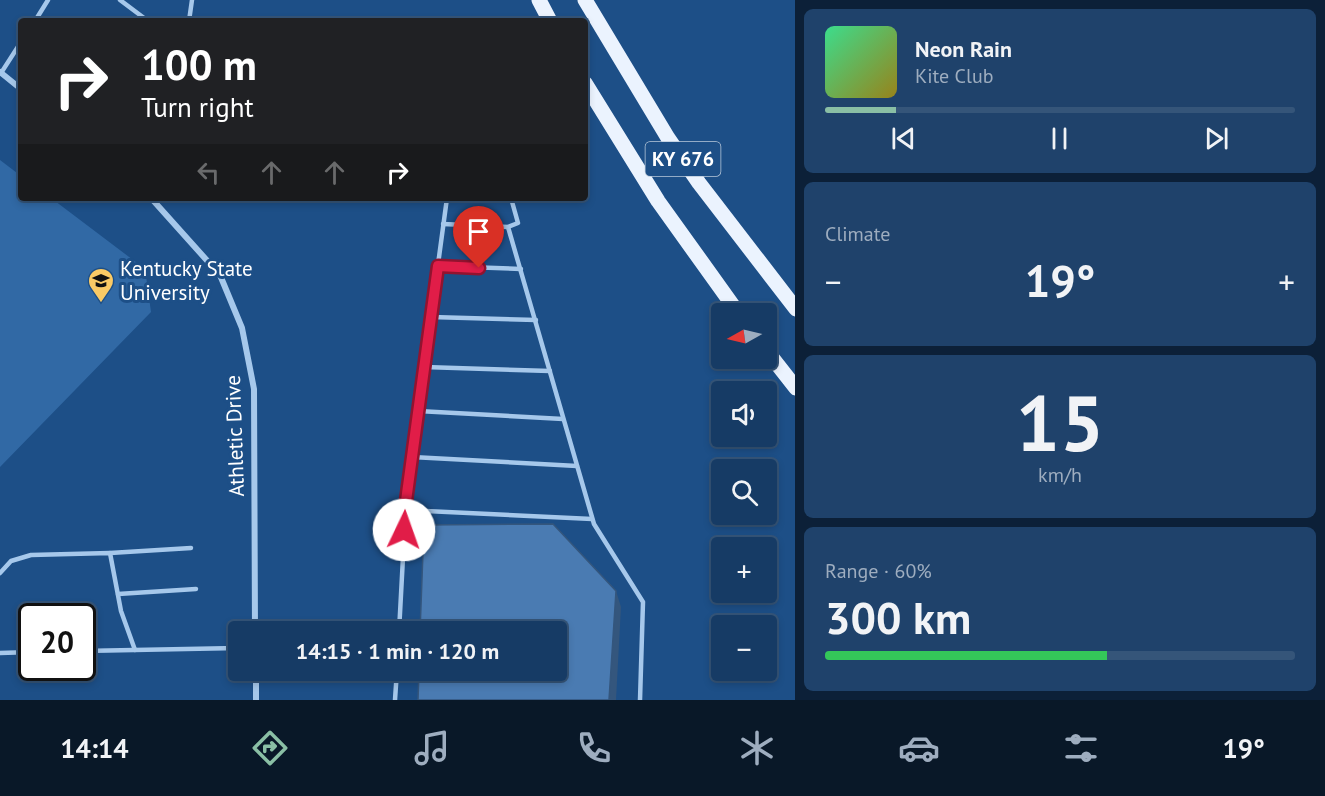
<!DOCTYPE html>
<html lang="en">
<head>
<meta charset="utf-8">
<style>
	body { margin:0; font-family:"PT Sans",sans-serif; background:#1f426b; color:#f1f3f6; height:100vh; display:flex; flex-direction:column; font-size:22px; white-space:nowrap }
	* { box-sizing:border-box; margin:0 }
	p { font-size:20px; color:#9eadbf }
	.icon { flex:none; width:33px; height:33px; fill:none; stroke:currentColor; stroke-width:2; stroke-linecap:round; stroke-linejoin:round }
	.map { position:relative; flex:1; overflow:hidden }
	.panel { display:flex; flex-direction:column; gap:9px; padding:9px; background:#0c2038; width:530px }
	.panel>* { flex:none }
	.hud { position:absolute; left:18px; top:18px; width:570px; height:183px; border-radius:6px; box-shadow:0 3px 9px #0003,0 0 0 2px #355579; background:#202124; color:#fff; overflow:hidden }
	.needle { width:39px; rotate:262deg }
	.buttons { position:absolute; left:711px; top:303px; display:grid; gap:12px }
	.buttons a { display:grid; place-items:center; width:66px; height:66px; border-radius:6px; background:#163b65; box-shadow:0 3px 9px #0003,0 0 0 2px #355579; font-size:30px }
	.speed { position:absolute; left:18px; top:603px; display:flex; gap:12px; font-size:30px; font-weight:700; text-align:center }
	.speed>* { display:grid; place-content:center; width:78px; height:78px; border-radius:50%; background:#163b65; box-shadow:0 3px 9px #0003,0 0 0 2px #355579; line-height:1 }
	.speed .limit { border:3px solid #111; border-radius:9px; background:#fff; color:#111 }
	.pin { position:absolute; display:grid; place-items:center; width:51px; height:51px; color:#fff; margin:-62px -26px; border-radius:50% 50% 50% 0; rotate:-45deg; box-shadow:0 0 6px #0007 }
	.pin .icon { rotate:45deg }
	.me { position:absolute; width:66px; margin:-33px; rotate:3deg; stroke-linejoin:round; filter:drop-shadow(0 0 4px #0008) }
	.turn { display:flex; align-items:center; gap:21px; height:126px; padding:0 24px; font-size:27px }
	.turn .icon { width:78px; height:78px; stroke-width:2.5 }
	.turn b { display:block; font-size:42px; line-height:51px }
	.lanes { display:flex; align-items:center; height:57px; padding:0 24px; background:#0003; justify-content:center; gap:30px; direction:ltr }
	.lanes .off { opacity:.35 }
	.big { font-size:45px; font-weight:700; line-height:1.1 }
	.panel .card { flex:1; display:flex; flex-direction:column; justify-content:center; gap:9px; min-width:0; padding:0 21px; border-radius:9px; background:#1f426b }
	.panel .dial { align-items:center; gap:0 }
	.dial b { font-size:78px; line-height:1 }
	.song { display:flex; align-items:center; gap:18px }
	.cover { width:72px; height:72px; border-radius:9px; background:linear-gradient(135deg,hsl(150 70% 55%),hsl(50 70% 35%)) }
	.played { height:6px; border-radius:3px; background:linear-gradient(90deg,#8abfa5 15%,#355579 15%) }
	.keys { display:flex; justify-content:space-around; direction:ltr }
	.heat { display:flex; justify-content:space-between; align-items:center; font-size:33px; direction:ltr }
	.charge { height:9px; border-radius:4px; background:linear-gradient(90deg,#34c759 60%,#355579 0) }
	.trip { position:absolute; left:228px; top:621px; width:339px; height:60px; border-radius:6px; background:#163b65; box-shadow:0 3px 9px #0003,0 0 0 2px #355579; font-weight:700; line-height:60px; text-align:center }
	.dock { display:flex; height:96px; justify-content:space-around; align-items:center; background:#091828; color:#9eadbf }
	.dock .icon { width:42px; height:42px }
	.dock .current { color:#8abfa5 }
	.dock b { font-size:27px; color:#f1f3f6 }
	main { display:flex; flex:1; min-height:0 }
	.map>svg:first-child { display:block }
	.green { fill:#3169a5 }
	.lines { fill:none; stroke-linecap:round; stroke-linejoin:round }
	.service { stroke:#a6c8eb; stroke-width:4.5 }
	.minor { stroke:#a6c8eb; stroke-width:6 }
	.primary { stroke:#ebf3fe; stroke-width:15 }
	.shaded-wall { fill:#34567d }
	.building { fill:#4a7bb2; stroke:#34567d; stroke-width:1.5 }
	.route-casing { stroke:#92132f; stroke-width:15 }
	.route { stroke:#e11d48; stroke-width:10 }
	.labels { text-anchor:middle; stroke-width:6; stroke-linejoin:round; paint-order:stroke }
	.shield { fill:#1d4f87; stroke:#bbcadb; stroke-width:1.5 }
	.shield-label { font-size:20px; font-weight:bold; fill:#fff }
	.poi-label { font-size:21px; fill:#fff; stroke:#1d4f87; text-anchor:start }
	.street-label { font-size:21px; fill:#fff; stroke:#1d4f87 }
</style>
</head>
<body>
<main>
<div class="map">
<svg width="796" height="700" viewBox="0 0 796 700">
	<rect width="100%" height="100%" fill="#1d4f87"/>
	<polygon class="green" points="0,160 21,176 21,198 51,198 145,269 151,312 0,467"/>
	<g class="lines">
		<g class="service">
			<polyline points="120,0 148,21"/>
			<polyline points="35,21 48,0"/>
			<polyline points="189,21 192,0"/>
			<polyline points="1,73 21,42"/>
			<polyline points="511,198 518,223 508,227 594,524 643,602 640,700"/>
			<polyline points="443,224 508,227"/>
			<polyline points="438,266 521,269"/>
			<polyline points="431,317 536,320"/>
			<polyline points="424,367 550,371"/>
			<polyline points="418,411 563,419"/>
			<polyline points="412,457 577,466"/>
			<polyline points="405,510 592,519"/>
			<polyline points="110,553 191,548"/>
			<polyline points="0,573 11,561 31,555 110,553 121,611 135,650"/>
			<polyline points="118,594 196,589"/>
			<polyline points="399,632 406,501 447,198"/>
			<polyline points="82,651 238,648"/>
			<polyline points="0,653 32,652"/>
			<polyline points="395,700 397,670"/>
		</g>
		<g class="minor">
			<polyline points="0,72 21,89"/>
			<polyline points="151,198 220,275 242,328 254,389 255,632"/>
			<polyline points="256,670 256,700"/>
		</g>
		<g class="primary">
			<polyline points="539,0 550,21"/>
			<polyline points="585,0 668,138 699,183 796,309"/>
			<polyline points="585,83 658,201 739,314"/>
			<polyline points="766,350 796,388"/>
		</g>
	</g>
	<polygon class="shaded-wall" points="616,591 621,607 616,700 609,700"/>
	<polygon class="building" points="553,524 616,591 609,700 418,700 419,670 556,670 556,632 420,632 424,525"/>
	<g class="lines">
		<defs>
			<polyline id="route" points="404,530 406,501 438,266 479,268"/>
		</defs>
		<use href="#route" class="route-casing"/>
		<use href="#route" class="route"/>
	</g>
	<defs>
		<symbol id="university-pin" viewBox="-11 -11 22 30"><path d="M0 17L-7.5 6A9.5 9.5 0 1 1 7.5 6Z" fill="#faca65" stroke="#1d4f87"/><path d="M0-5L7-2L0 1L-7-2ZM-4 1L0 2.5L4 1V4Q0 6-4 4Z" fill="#111"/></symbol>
	</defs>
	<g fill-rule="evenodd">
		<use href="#university-pin" x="86" y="266" width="30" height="40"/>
	</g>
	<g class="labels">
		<rect class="shield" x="645.5" y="142" width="75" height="34" rx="4.5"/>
		<g class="shield-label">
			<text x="683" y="166">KY 676</text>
		</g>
		<g class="poi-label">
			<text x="120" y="276">Kentucky State<tspan x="120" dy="24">University</tspan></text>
		</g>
		<g class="street-label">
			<text transform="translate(235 436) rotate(-92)" y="7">Athletic Drive</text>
		</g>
	</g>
</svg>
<div class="buttons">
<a><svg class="needle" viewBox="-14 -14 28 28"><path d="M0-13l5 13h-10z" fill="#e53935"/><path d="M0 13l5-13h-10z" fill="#9eadbf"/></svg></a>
<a><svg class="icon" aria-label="sound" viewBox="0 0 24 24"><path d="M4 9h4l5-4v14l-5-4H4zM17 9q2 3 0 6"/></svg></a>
<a><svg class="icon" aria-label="search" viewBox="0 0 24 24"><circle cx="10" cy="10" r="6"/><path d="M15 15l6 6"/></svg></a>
<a>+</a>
<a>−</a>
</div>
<div class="speed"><div class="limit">20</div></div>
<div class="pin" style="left:479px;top:268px;background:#d93025"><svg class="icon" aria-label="arrive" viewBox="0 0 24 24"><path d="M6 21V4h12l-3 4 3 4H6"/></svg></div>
<svg class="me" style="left:404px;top:530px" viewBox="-20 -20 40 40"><circle r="19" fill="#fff"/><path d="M0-13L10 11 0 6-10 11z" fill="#e11d48"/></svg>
<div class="trip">14:15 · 1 min · 120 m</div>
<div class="hud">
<div class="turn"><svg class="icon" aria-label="right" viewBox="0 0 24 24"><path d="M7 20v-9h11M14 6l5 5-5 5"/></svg><div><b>100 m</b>Turn right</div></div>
<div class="lanes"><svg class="icon off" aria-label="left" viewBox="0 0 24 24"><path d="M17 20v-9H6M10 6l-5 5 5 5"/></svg><svg class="icon off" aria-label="ahead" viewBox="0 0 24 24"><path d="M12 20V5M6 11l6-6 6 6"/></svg><svg class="icon off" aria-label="ahead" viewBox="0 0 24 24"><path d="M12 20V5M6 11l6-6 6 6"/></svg><svg class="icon" aria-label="right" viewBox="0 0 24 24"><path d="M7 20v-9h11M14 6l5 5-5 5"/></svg></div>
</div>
</div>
<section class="panel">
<div class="card">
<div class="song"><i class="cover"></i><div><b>Neon Rain</b><p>Kite Club</p></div></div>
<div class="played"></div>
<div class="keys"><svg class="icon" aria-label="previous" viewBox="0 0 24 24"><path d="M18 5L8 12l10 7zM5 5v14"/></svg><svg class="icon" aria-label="pause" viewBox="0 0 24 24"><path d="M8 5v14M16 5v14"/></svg><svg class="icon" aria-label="next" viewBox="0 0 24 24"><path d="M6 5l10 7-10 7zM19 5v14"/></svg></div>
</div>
<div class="card"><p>Climate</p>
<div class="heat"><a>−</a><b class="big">19°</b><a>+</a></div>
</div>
<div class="card dial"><b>15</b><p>km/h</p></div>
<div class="card"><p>Range · 60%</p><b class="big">300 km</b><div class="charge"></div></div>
</section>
</main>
<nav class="dock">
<b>14:14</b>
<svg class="icon current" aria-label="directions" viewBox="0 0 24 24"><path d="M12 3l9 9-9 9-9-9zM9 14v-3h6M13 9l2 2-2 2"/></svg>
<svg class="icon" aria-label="music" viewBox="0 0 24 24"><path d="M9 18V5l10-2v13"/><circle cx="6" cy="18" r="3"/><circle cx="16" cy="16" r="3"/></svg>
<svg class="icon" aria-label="phone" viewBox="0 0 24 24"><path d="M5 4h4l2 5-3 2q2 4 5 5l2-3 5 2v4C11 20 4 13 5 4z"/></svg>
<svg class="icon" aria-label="climate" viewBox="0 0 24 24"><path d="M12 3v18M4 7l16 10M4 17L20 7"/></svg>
<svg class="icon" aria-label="car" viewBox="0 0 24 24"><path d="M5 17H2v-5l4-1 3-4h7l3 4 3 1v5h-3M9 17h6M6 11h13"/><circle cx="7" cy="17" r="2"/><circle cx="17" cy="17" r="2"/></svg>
<svg class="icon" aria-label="filters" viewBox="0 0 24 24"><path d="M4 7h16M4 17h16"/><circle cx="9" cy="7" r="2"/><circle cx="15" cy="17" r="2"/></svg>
<b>19°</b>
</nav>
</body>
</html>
